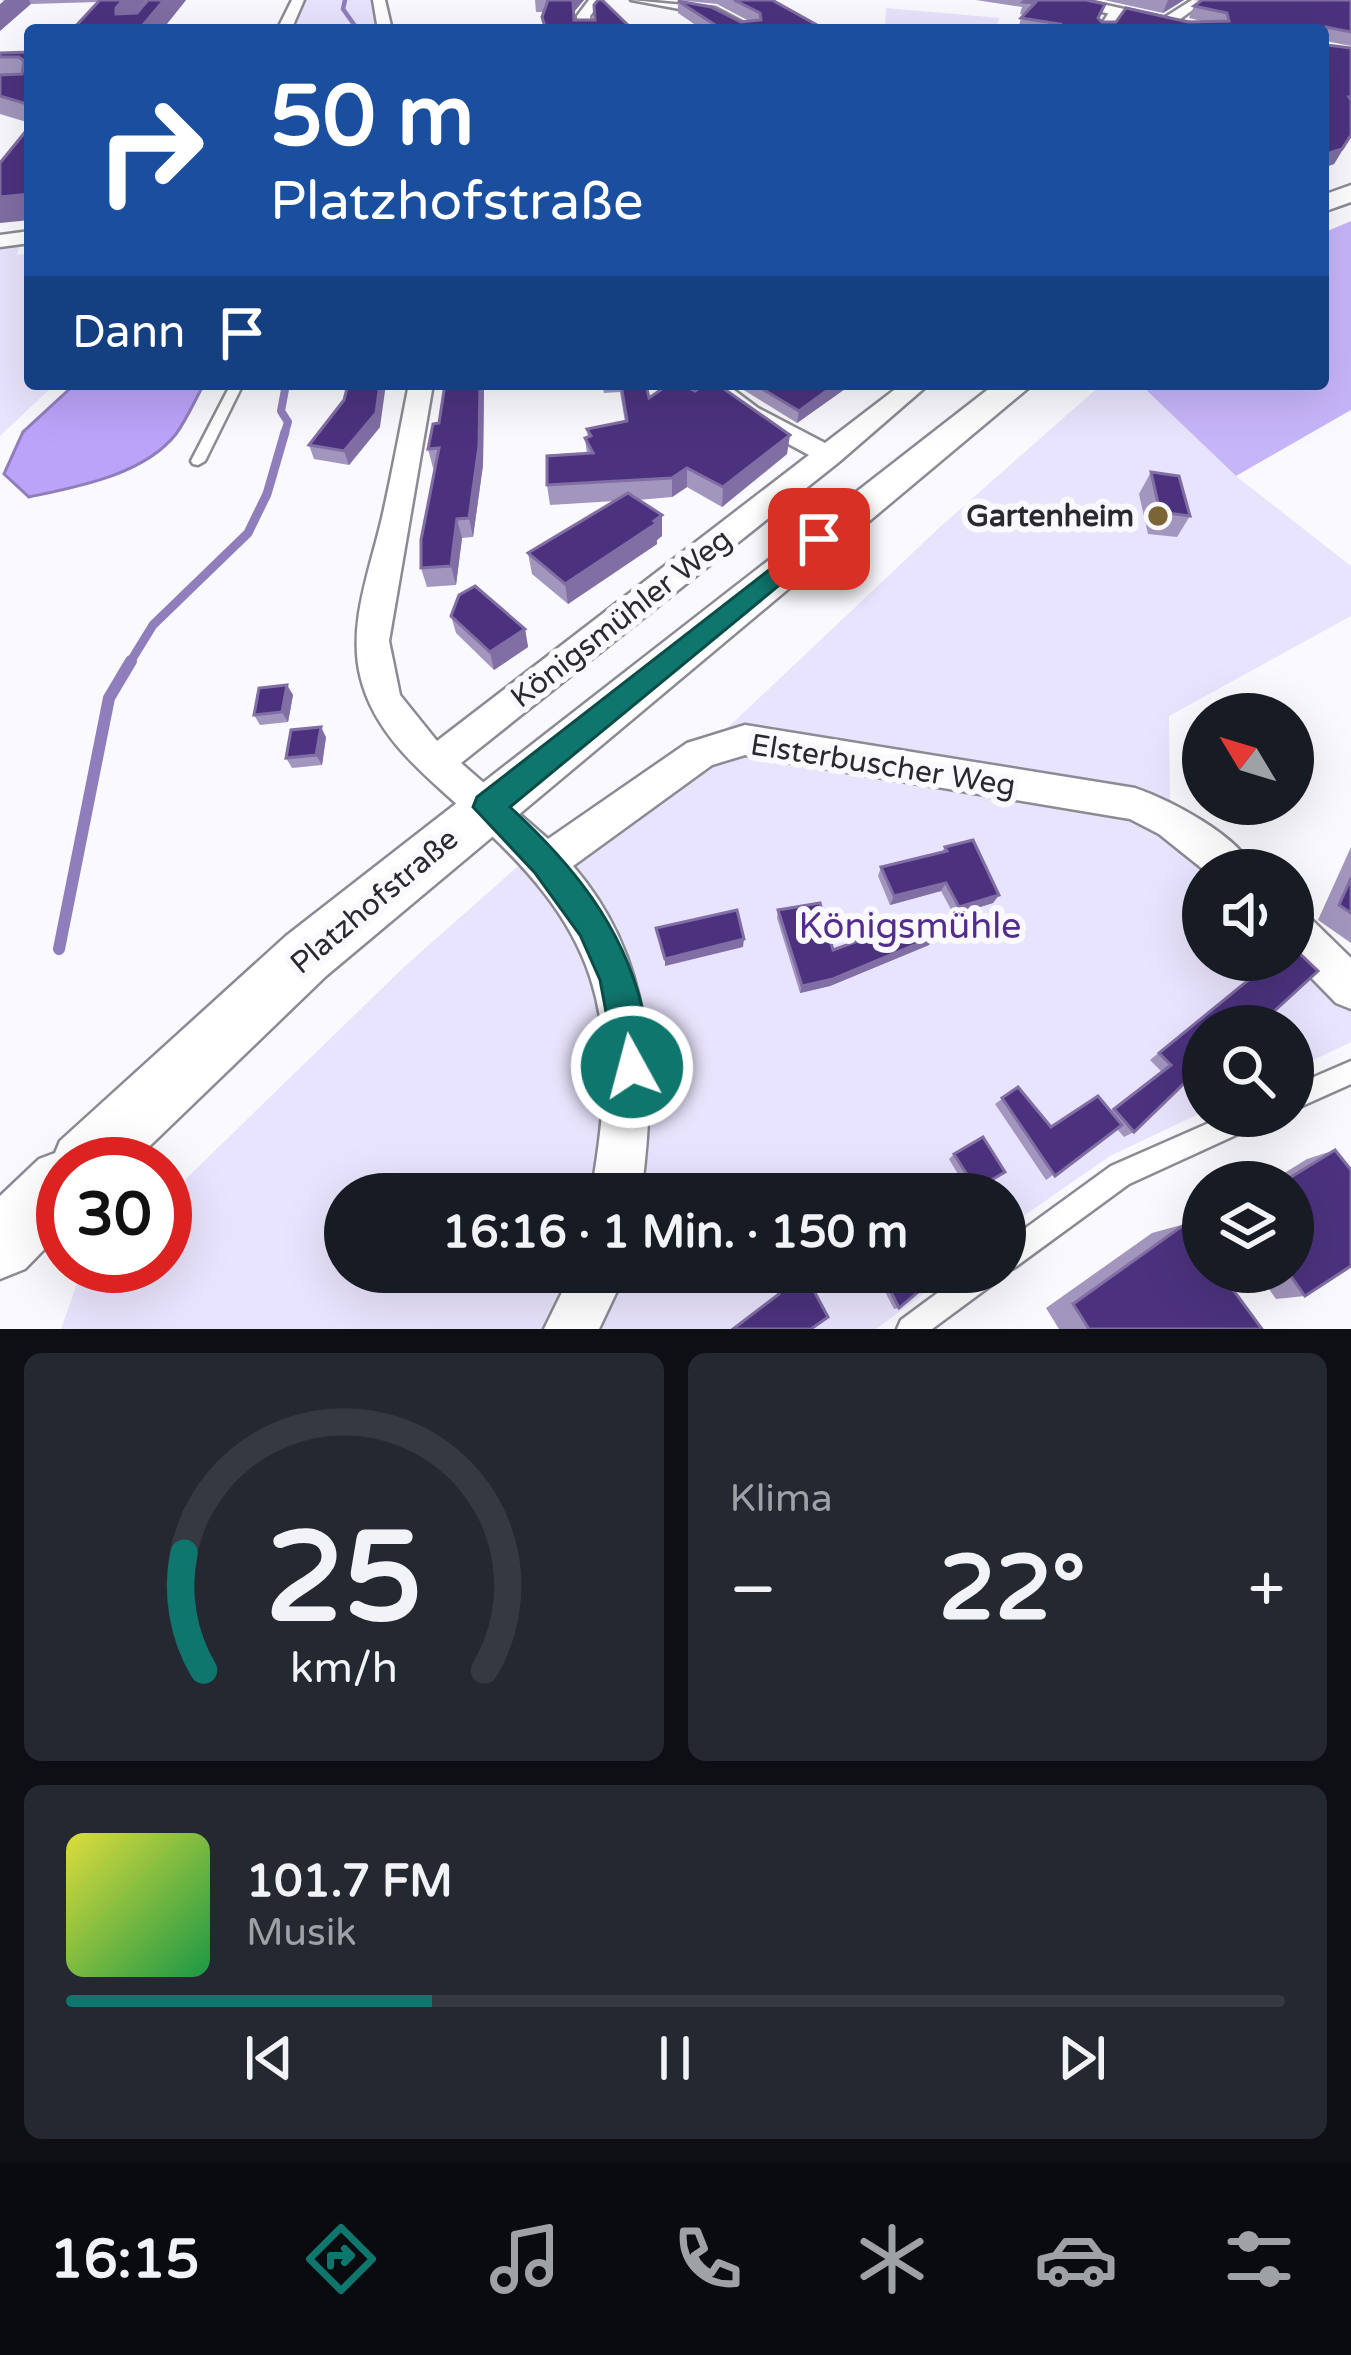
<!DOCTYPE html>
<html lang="de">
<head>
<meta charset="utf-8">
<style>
	body { margin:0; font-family:"Varela Round",sans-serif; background:#242831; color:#f1f3f6; height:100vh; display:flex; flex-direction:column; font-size:45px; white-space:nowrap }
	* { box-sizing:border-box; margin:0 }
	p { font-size:39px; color:#9ea1a6 }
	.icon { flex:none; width:66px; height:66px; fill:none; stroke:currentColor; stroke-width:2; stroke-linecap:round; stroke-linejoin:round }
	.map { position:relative; height:1329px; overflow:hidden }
	.sheet { display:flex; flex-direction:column; gap:24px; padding:24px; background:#0d0f14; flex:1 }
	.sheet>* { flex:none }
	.guide { position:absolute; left:24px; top:24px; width:1305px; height:366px; border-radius:12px; box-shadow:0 12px 48px #0002; background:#1a4fa0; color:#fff; overflow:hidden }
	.needle { width:78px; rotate:308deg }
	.fabs { position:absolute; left:1182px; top:693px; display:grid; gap:24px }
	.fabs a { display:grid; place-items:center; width:132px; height:132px; border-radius:50%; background:#171b24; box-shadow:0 12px 48px #0002; font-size:60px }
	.speed { position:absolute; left:36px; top:1137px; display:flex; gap:24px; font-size:60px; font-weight:700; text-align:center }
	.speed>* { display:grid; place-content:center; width:156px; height:156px; border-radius:50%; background:#171b24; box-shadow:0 12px 48px #0002; line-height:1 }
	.speed .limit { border:18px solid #d22; background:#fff; color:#111 }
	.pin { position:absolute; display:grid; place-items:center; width:102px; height:102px; color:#fff; margin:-51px; border-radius:24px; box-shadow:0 6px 18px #0006 }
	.me { position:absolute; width:132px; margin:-66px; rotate:353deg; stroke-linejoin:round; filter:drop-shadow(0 0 9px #0008) }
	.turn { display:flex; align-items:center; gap:42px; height:252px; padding:0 48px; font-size:54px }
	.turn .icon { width:156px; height:156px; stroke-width:2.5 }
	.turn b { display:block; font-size:84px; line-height:102px }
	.then { display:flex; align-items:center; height:114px; padding:0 48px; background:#0003; gap:24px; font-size:45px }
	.big { font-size:90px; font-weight:700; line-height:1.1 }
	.sheet .tile { flex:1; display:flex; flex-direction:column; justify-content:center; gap:18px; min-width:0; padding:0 42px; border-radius:18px; background:#242831 }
	.sheet .dial { align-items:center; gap:0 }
	.dial svg { height:312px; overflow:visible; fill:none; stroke:#363941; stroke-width:7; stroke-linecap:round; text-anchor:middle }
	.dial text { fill:#f1f3f6; stroke:none }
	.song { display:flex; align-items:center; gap:36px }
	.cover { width:144px; height:144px; border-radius:18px; background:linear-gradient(135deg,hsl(60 70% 55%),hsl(140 70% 35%)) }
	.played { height:12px; border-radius:6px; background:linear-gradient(90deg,#0f766e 30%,#363941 30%) }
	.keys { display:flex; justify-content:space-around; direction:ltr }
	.heat { display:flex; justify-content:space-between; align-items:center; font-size:66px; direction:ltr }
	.sheet .tiles { flex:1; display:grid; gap:24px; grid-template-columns:1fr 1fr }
	.tile:last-child { grid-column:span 2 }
	.trip { position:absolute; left:324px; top:1173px; width:702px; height:120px; border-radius:60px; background:#171b24; box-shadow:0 12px 48px #0002; font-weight:700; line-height:120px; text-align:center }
	.dock { display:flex; height:192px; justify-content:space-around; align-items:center; background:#090b0e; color:#9ea1a6 }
	.dock .icon { width:84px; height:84px }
	.dock .current { color:#0f766e }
	.dock b { font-size:54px; color:#f1f3f6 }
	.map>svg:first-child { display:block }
	.green { fill:#e9e4fd }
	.forest { fill:#c7b5fa }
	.water { fill:#bba3f9; stroke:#907ebc; stroke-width:3 }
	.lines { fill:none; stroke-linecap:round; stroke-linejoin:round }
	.stream-far3 { stroke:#907ebc; stroke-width:4.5 }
	.stream-far2 { stroke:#907ebc; stroke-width:8 }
	.stream-far1 { stroke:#907ebc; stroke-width:9 }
	.stream { stroke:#907ebc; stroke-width:12 }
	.service-casing { stroke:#8c8a94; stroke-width:5 }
	.minor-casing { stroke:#8c8a94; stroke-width:5 }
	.secondary-casing { stroke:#8c8a94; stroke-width:5 }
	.service { fill:#fff; fill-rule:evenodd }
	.minor { fill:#fff; fill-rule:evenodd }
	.secondary { fill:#fff; fill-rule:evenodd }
	.wall { fill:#a396be }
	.shaded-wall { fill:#806ea4 }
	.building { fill:#4c327e; stroke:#806ea4; stroke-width:3 }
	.route { fill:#0f766e; stroke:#0a4d48; stroke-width:3 }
	.poi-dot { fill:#7b6535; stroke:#faf9fd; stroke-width:4.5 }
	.labels { text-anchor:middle; stroke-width:12; stroke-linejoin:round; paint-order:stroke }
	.poi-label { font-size:30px; font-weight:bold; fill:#2a292d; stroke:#faf9fd; text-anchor:end }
	.street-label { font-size:30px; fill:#2a292d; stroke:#faf9fd }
	.near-park-label { font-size:36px; fill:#522d8e; stroke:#faf9fd }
</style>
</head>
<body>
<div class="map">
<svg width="1351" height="1329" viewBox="0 0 1351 1329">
	<rect width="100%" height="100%" fill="#faf9fd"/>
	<g class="green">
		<polygon points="306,0 373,0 379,30 291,30"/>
		<polygon points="886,8 1000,18 994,30 885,30"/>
		<polygon points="21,245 16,255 30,254 30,384 55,384 0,436 0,247"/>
		<polygon points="1102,384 1140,384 1236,476 1351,566 1351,616 1169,716 1170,799 1161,825 1214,870 1203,870 1203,960 1293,960 1351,1003 1351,1042 1293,1070 1293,1026 1203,1026 1203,1112 1110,1156 1005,1229 1005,1194 345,1194 345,1272 953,1272 876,1329 61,1329 76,1286 96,1266 165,1266 165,1199 404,967 517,867 595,853 941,526"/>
	</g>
	<polygon class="forest" points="1351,221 1351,410 1236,476 1140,384 1323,384 1323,233"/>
	<path class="water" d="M 75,384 L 204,384 C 195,400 187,419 176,434 C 144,475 76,487 29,497 L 4,474 L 23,432 Z"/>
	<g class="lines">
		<polyline class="stream-far3" points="345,0 343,9 358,30"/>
		<polyline class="stream-far2" points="284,435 288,422 281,411 286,384"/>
		<polyline class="stream-far1" points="129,664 153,625 248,533 267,494 285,432"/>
		<polyline class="stream" points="59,949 109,698 131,661"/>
		<defs>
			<g id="service">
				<polygon points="231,384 243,384 205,461 198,465 193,464 191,461"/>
				<polygon points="1351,1061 1351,1084 1293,1110 1293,1086"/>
				<polygon points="1225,1116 1264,1116 1260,1124 1129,1184 1014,1268 1005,1272 1005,1243 1111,1166"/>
				<polygon points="966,1272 1001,1272 997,1281 932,1329 897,1329 901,1320"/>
			</g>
			<g id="minor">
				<polygon points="292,0 304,0 291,30 277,30"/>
				<polygon points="373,0 385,0 392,30 378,30"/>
				<polygon points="589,0 602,0 590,16 592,30 578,30 577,16"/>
				<polygon points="631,0 715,8 757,30 740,30 712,15"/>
				<polygon points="1192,0 1205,1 1172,25 1162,25 1162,19"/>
				<polygon points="1111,9 1122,12 1112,30 1098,30"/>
				<polygon points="30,231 30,243 0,247 0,235"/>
				<path d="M 409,384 L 433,384 L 389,641 L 400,695 L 437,741 L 809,455 L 740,418 L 699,384 L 726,384 L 758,408 L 825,443 L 902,384 L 929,384 L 839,462 L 461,763 L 548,839 L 687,743 L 745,725 L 1135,788 C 1170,800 1238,835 1254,870 L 1204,870 L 1159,834 L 1130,819 L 745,755 L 712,765 L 573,866 C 655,961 657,1077 641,1194 L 591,1194 C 623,1012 602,930 460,807 C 420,771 375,734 361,679 C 347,626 370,570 382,518 C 392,474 400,429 409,384 Z"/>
				<polygon points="1293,910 1308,916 1351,958 1351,1009 1336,1003 1293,959"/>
				<polygon points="572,1272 626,1272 599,1329 544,1329"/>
			</g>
			<g id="secondary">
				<polygon points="1047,0 1083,0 1221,30 1184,30"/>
				<polygon points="1351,185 1351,202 1323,212 1323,195"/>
				<polygon points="995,384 1033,384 326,976 131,1164 63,1164 63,1230 25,1269 0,1279 0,1196 39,1159 55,1153 60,1141 286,936"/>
			</g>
		</defs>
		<use href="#service" class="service-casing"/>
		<use href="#minor" class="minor-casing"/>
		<use href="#secondary" class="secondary-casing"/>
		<use href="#service" class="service"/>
		<use href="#minor" class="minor"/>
		<use href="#secondary" class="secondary"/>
	</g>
	<g class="wall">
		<polygon points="0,0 146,0 135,13 148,0 186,0 162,30 99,2 31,4"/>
		<polygon points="535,0 584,0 573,13 574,20 633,30 544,30 542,17 544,12 536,12"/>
		<polygon points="677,0 772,0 826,30 703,30 678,13 678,1 741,22 749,21 717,4"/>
		<polygon points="976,0 1086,0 1102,22 1202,21 1189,18 1194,6 1351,0 1351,46 1326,41 1326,45 1351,48 1351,137 1334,164 1323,168 1323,30 1018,30 1021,18 1024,15 1020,14 1022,7"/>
		<polygon points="1104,0 1184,0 1163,13"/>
		<polygon points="30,52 30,123 0,114 0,53"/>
		<polygon points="445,384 495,384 494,390 484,390 483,465 473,537 462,538 456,585 427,587 421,568 435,468 433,468 428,449 439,423"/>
		<polygon points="602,384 646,384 649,398 787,454 722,507 687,487 672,497 638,500 662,536 657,540 657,544 568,604 532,574 528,553 615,501 550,505 547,485 587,454 585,438 588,437 587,429 625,422 620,392 604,393"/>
		<polygon points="734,384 852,384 797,423"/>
		<polygon points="380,427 349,465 314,459 309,445"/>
		<polygon points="1151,472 1190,516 1177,537 1148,534 1139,494"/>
		<polygon points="451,616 525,629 528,647 494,670 456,633"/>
		<polygon points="287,685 293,695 288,722 260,725 254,715"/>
		<polygon points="326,737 322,765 292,768 286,758"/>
		<polygon points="945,847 999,895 993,903 954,915 941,891 890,905 878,876 881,867 942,852"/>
		<polygon points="1351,847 1351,943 1318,920"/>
		<polygon points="778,910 833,950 934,937 929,945 830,986 800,993 777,918"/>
		<polygon points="1271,960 1293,960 1203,1026 1134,1132 1124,1137 1117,1129 1046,1180 995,1104 1018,1087 1051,1127 1110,1111 1161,1071 1150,1060"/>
		<polygon points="1335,1150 1305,1296 1276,1299 1257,1272 1293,1272 1293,1182 1270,1182 1307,1159"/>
		<polygon points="954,1154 1005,1172 969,1193 949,1159"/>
		<polygon points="1185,1224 1262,1329 1059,1329 1046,1308 1152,1233"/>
		<polygon points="897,1272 931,1272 899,1308 894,1309 881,1284"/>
	</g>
	<g class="shaded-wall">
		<polygon points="5,0 29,0 31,4 0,31 0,4"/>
		<polygon points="123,0 146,0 124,27 116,14 116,8"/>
		<polygon points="164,0 186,0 162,30 139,30"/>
		<polygon points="573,0 584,0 573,13"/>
		<polygon points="1168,0 1184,0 1163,13"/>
		<polygon points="1351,135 1334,164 1323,168 1323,155"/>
		<polygon points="30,194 30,220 0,223 0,197"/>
		<polygon points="380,384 386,384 380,427 349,465 344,451"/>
		<polygon points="480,384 483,384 484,390 483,465 473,537 469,518"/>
		<polygon points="836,384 852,384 797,423 799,411"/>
		<polygon points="790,435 787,454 722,507 723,487"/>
		<polygon points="687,468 687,487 672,497 672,478"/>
		<polygon points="662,515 662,536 657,540 657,544 568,604 565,584"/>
		<polygon points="457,519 462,538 456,585 451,566"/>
		<polygon points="525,629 528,647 494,670 490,652"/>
		<polygon points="287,685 293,695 288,722 282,712"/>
		<polygon points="321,727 326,737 322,765 316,755"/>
		<polygon points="946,883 941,891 890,905 894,896"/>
		<polygon points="999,895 993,903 954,915 959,907"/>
		<polygon points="934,937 929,945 830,986 800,993 802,986"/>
		<polygon points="744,939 743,947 665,966 665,959"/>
	</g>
	<g class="building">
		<polygon points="100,0 123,0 116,8 116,14 137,13 148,0 164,0 139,30 72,30"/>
		<polygon points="548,0 573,0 574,20 595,20 594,5 598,0 602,0 633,30 546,30 542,17"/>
		<polygon points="734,0 772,0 826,30 723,30 678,1 711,7 741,22 761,20 760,13"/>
		<polygon points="1025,0 1086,0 1105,4 1098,18 1102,22 1116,22 1126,8 1188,22 1229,21 1227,13 1194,6 1202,0 1351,0 1351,32 1326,27 1326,45 1351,48 1351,97 1349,97 1351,100 1351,135 1342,149 1323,155 1323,30 1055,30 1060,24 1021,18 1035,3 1023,2"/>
		<polygon points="30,52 30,105 0,96 0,75 22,74 24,61 19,57 0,57 0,53"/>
		<polygon points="30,126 30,194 0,197 0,163"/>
		<polygon points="348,384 380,384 376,413 344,451 309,445 344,400"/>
		<polygon points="445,384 480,384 479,446 469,518 457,519 451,566 421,568 421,540 439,448 428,449 433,424 439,423"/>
		<polygon points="621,384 646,384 649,398 669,384 681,384 695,391 705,384 717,384 790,435 723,487 687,468 672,478 547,485 547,456 593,453 585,438 591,436 587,429 627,421"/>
		<polygon points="754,384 836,384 799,411"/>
		<polygon points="1151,472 1179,476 1190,516 1160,512"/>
		<polygon points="628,493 662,515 654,521 657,523 565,584 528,553"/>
		<polygon points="475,586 525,629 490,652 451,616 459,595"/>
		<polygon points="287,685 282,712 254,715 259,688"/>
		<polygon points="321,727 316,755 286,758 291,730"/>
		<polygon points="973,840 999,895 959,907 946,883 894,896 881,867 947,851 945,847"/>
		<polygon points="1351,878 1351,913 1339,905"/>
		<polygon points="820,903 833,950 926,916 934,937 833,979 802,986 778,910"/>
		<polygon points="737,910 744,939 665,959 656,928"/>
		<polygon points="1293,950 1296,950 1318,971 1258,1026 1203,1026 1203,1065 1134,1132 1114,1109 1171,1065 1159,1053 1273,960 1293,960"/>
		<polygon points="1018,1087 1051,1127 1098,1096 1122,1125 1055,1176 1002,1098"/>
		<polygon points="983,1137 1005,1172 976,1189 954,1154"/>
		<polygon points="1335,1150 1351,1170 1351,1266 1305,1296 1288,1272 1293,1272 1293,1182 1283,1182"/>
		<polygon points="1185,1224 1203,1248 1203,1272 1220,1272 1262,1329 1089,1329 1073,1304"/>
		<polygon points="799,1272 804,1272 828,1317 811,1329 733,1329 779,1294 776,1289"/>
		<polygon points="899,1272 931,1272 935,1278 899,1308 886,1282"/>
	</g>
	<path class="route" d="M 819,531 L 828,534 L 828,545 L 510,807 C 572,864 622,925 642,1007 C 648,1032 655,1057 645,1081 L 632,1086 L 619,1081 L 600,980 L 580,935 L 535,873 L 473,807 L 477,797 Z"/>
	<circle class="poi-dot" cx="1158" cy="516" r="12"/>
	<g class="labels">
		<g class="poi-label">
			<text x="1134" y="526">Gartenheim</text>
		</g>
		<g class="street-label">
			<text transform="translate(621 618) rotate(-38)" y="10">Königsmühler Weg</text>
			<text transform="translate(883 765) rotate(9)" y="10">Elsterbuscher Weg</text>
			<text transform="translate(374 901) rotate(-40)" y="10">Platzhofstraße</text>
		</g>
		<g class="near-park-label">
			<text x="910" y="938">Königsmühle</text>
		</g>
	</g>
</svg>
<div class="fabs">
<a><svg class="needle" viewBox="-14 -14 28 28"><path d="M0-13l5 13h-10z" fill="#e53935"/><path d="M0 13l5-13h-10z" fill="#9ea1a6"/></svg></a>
<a><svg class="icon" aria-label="sound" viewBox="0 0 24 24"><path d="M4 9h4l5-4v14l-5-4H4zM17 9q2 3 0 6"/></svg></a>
<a><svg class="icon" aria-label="search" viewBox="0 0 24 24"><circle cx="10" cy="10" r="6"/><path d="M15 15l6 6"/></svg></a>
<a><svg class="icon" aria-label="layers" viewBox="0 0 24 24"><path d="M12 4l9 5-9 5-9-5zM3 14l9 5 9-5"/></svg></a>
</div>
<div class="speed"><div class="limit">30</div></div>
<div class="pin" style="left:819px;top:539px;background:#d93025"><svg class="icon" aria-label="arrive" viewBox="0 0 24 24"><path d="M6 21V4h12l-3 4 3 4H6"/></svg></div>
<svg class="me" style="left:632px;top:1067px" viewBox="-20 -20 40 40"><circle r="17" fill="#0f766e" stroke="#fff" stroke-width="3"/><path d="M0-11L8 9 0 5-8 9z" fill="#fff"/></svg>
<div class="trip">16:16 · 1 Min. · 150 m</div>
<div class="guide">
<div class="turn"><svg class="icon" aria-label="right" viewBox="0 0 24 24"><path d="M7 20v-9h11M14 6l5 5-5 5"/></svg><div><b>50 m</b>Platzhofstraße</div></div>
<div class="then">Dann<svg class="icon" aria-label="arrive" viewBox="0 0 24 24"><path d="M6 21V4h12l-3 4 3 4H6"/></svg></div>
</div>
</div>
<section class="sheet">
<div class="tiles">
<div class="tile dial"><svg viewBox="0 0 100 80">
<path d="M14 69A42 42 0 1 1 86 69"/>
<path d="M14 69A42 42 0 0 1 9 39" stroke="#0f766e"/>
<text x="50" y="56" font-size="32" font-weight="700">25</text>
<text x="50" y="72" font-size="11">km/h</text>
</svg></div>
<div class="tile"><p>Klima</p>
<div class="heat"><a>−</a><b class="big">22°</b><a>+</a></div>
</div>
<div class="tile">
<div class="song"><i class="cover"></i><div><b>101.7 FM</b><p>Musik</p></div></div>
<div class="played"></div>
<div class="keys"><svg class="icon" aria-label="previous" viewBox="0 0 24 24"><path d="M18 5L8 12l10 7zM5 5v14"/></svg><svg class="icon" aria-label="pause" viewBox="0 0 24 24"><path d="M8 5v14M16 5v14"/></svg><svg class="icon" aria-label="next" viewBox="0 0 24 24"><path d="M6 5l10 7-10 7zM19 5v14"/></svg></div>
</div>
</div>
</section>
<nav class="dock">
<b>16:15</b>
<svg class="icon current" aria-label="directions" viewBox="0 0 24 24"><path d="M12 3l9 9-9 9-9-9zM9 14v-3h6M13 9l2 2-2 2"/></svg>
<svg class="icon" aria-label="music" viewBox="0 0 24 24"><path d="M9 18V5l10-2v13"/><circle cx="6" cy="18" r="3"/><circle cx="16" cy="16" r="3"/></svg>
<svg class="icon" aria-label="phone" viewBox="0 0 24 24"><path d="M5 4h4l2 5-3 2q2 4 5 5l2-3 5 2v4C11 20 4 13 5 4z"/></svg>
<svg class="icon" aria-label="climate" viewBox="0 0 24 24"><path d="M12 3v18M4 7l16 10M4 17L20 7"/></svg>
<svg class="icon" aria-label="car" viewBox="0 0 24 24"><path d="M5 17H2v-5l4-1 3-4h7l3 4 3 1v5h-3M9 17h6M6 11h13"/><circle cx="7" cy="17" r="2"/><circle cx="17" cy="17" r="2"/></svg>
<svg class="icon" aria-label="filters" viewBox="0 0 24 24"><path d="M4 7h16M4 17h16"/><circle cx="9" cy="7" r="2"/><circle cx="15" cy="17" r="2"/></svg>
</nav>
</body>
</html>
